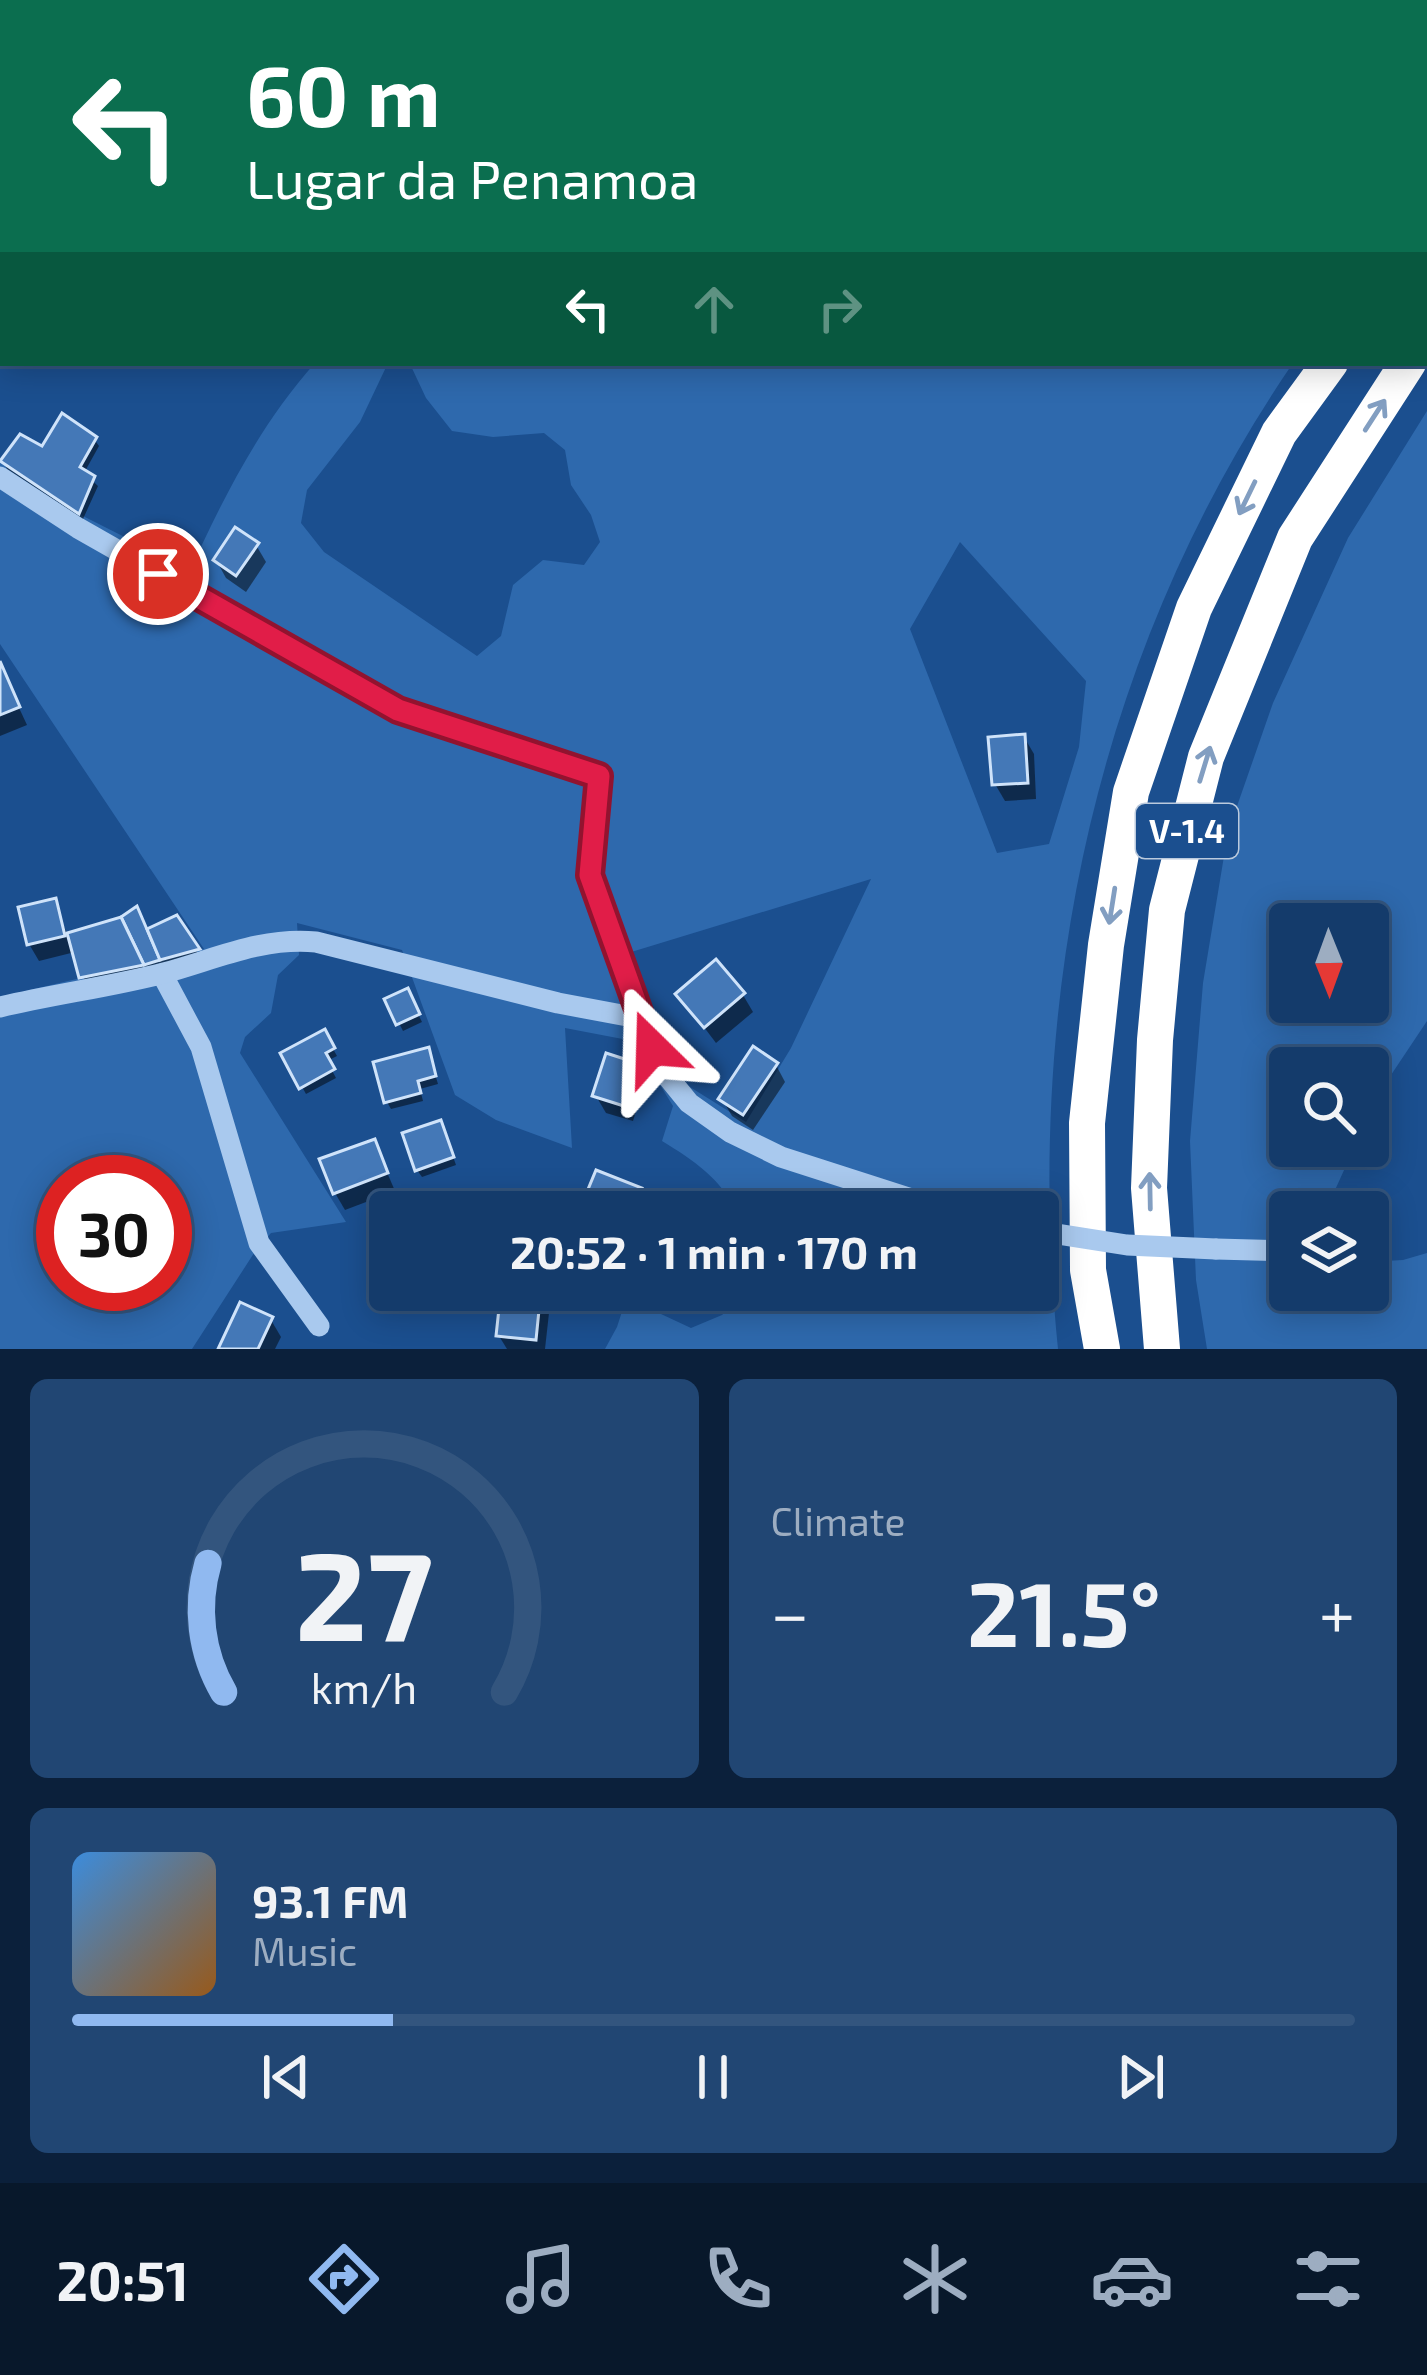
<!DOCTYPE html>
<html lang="en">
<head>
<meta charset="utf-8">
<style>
	body { margin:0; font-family:"Exo 2",sans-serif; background:#214673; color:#f1f3f6; height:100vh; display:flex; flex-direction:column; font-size:45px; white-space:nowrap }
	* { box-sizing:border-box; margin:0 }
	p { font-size:39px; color:#9dadc1 }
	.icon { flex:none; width:66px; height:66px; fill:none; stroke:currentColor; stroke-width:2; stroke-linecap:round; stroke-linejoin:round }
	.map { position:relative; height:1349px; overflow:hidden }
	.side { display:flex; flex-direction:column; gap:30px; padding:30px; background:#0b203b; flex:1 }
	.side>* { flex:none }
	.guide { position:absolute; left:0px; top:0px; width:1428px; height:366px; box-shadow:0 6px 30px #0003,0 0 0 3px #33557e; background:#0b6e4f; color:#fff; overflow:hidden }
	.needle { width:78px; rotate:179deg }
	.buttons { position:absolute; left:1269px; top:903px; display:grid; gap:24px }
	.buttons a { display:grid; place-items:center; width:120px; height:120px; border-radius:12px; background:#143b6b; box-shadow:0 6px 30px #0003,0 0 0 3px #33557e; font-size:60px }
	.speed { position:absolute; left:36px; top:1155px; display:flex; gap:24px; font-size:60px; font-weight:700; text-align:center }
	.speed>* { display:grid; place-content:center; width:156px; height:156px; border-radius:50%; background:#143b6b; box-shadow:0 6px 30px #0003,0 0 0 3px #33557e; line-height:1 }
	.speed .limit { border:18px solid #d22; background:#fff; color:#111 }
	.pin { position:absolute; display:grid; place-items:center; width:102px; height:102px; color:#fff; margin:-51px; border:6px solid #fff; border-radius:50%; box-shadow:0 3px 12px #0007 }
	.me { position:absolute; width:132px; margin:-66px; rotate:338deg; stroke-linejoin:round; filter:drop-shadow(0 0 9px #0008) }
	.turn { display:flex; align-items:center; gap:42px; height:252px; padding:0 48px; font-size:54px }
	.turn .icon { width:156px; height:156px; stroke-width:2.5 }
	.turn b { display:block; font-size:84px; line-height:102px }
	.lanes { display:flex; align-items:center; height:114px; padding:0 48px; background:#0003; justify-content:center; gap:60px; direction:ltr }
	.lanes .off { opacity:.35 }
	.big { font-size:90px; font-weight:700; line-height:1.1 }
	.side .widget { flex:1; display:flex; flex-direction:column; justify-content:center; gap:18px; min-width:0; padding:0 42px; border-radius:18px; background:#214673 }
	.side .dial { align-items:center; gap:0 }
	.dial svg { height:312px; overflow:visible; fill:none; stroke:#33557e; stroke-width:7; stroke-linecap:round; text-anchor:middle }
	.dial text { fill:#f1f3f6; stroke:none }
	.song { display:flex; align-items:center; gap:36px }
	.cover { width:144px; height:144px; border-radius:18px; background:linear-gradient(135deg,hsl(210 70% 55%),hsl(30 70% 35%)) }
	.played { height:12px; border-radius:6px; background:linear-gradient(90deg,#90b9f0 25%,#33557e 25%) }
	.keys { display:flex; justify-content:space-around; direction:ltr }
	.heat { display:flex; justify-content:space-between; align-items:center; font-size:66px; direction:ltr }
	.side .tiles { flex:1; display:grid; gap:30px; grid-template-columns:1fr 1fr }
	.widget:last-child { grid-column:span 2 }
	.trip { position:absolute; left:369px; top:1191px; width:690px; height:120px; border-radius:12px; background:#143b6b; box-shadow:0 6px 30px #0003,0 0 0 3px #33557e; font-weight:700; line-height:120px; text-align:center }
	.dock { display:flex; height:192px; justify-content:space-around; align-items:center; background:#08182b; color:#9dadc1 }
	.dock .icon { width:84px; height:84px }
	.dock .selected { color:#90b9f0 }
	.dock b { font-size:54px; color:#f1f3f6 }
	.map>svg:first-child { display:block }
	.green { fill:#2e69ad; fill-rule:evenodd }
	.shadow { fill:#0007 }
	.building { fill:#4478b7; stroke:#cfe3fa; stroke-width:3 }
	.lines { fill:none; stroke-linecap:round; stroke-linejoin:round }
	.minor { stroke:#a9c9ee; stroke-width:21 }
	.highway { stroke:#fff; stroke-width:36 }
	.minor-bridge { stroke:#a9c9ee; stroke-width:21 }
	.oneway { stroke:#829ec1 }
	.route-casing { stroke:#92132f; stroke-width:30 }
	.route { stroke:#e11d48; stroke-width:21 }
	.labels { text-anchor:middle; stroke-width:12; stroke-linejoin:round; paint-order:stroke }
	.shield { fill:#1b4f8f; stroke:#bbcadd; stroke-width:3 }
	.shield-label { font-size:33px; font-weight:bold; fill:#fff }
</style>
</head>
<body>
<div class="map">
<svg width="1427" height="1349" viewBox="0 0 1427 1349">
	<rect width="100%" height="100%" fill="#1b4f8f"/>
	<g class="green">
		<polygon points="0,0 861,0 3,3 3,264"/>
		<polygon points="1032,0 1427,0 1427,188 1425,191 1425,3 1029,3"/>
		<path d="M 315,363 L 388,363 L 360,422 L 307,490 L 301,523 L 324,552 L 477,656 L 501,636 L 513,585 L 543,560 L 584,565 L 600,542 L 591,515 L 571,485 L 565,450 L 544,433 L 493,437 L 452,431 L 426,398 L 410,364 L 405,363 L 1293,363 C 1094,654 1023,1002 1058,1349 L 605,1349 L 617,1327 L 629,1290 L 642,1290 L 661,1314 L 691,1328 L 722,1315 L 749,1290 L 1038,1290 L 1038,1212 L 738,1212 C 719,1178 695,1161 662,1141 L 673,1106 L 633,1041 L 565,1028 L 572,1148 L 496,1120 L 455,1095 L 402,950 L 297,923 L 299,955 L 278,975 L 271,1013 L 245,1037 L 240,1053 L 346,1222 L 271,1233 L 256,1250 L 192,1349 L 0,1349 L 0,997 L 204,949 L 0,644 L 0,461 L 79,514 L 190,570 C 225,495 259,426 315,363 ZM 960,542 L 1086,681 L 1079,747 L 1049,844 L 997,853 L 910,629 ZM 871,879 L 791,1048 L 746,1122 L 682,1082 L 628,953 ZM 63,1182 L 165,1182 L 165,1284 L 63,1284 Z"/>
		<path d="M 1427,411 L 1427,1021 L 1391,1075 L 1368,1120 L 1368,1068 L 1290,1068 L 1290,1146 L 1355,1146 L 1325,1212 L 1290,1212 L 1290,1290 L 1368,1290 L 1368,1262 L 1403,1260 L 1427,1253 L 1427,1349 L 1207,1349 L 1196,1280 L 1190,1141 L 1203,983 L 1228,832 L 1273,703 L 1348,538 ZM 1290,924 L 1368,924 L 1368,1002 L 1290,1002 Z"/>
	</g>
	<g class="shadow">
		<polygon points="94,439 99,446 84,473 98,486 83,519 7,469 3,461"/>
		<polygon points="256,545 266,562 246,592 226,578 216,560"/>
		<polygon points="0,667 27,725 0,736"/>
		<polygon points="1024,737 1034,754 1036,799 1005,801 995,784"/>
		<polygon points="54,902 68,936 146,932 176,919 206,966 86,984 75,952 39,961 29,944"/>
		<polygon points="407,992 422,1022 403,1031 388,1001"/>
		<polygon points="679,994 743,995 753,1012 716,1043"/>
		<polygon points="324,1033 337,1056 327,1061 336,1078 306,1094 284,1054"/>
		<polygon points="428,1051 438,1084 420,1089 423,1101 391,1109 387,1102"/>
		<polygon points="776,1065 785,1082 753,1130 732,1116 722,1099"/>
		<polygon points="635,1066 645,1083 633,1121 606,1113 596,1096"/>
		<polygon points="444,1131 456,1165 422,1177 417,1170"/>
		<polygon points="374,1142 395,1191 345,1210 335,1193"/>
		<polygon points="640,1190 650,1207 648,1212 590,1212 585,1204"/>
		<polygon points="504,1290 548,1290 551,1295 545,1349 507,1349 499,1336"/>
		<polygon points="271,1320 281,1337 275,1349 221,1349"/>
	</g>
	<g class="building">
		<polygon points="62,413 97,437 80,467 95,476 79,514 0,461 20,434 42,446"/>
		<polygon points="235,527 259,543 236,576 213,560"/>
		<polygon points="0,661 20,707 0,715"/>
		<polygon points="1025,734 1028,783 992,785 988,737"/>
		<polygon points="56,898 65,936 27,945 18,907"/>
		<polygon points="137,906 160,960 144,965 121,917"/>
		<polygon points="177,915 200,949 160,960 147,929"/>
		<polygon points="121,917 144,965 79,978 67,933"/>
		<polygon points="716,959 745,993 704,1028 675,994"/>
		<polygon points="408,988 420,1014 396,1025 384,999"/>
		<polygon points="325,1029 335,1048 326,1053 335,1069 299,1089 280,1053"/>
		<polygon points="753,1046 778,1063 743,1115 718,1099"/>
		<polygon points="429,1047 436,1076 418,1081 421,1093 384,1103 373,1062"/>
		<polygon points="606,1053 637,1063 624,1106 592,1096"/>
		<polygon points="441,1120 454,1157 415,1171 402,1133"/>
		<polygon points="375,1139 388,1173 333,1194 319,1159"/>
		<polygon points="596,1170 642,1188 632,1212 603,1212 582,1204"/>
		<polygon points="441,1192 473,1193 472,1212 441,1212"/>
		<polygon points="501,1290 541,1290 536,1340 496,1336"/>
		<polygon points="240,1302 273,1317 258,1349 218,1349"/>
	</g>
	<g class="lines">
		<g class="minor">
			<polyline points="0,477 78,528 398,710 599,777 589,875 638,1018 667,1076 689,1103 730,1132 781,1157 952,1212"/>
			<polyline points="162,974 201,1047 259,1243 319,1326"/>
			<path d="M 0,1007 C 54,994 110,987 164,973 C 216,959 261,937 316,942 L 558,1003 L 638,1018"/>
			<polyline points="1216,1249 1290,1251"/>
		</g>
		<g class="highway">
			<polyline points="1425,242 1427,240"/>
			<polyline points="1425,338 1427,336"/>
			<polyline points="1102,1349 1088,1270 1087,1123 1106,945 1131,792 1194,608 1279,433 1330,363"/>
			<polyline points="1162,1349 1149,1188 1155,1040 1167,910 1206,757 1295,538 1408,363"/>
		</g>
		<polyline class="minor-bridge" points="1038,1231 1127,1245 1216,1249"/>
	</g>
	<defs><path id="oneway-shaft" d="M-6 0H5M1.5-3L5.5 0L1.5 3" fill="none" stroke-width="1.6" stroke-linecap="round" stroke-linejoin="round" transform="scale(3)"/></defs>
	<g class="oneway">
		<use href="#oneway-shaft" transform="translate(1375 415) rotate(-57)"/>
		<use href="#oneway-shaft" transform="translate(1247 498) rotate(116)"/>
		<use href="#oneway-shaft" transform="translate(1205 764) rotate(-73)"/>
		<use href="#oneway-shaft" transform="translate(1112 906) rotate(99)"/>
		<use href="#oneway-shaft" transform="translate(1150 1191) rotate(-91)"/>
	</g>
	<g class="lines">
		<defs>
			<polyline id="route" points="158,574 398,710 599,776 590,875 652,1048"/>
		</defs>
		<use href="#route" class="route-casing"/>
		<use href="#route" class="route"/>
	</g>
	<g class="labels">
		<rect class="shield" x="1136" y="804" width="102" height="54" rx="9"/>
		<g class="shield-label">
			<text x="1187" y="843">V-1.4</text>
		</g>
	</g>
</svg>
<div class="buttons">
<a><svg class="needle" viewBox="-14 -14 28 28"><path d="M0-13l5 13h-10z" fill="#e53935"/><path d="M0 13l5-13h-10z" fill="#9dadc1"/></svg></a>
<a><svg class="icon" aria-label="search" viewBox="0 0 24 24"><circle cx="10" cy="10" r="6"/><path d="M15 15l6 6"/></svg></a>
<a><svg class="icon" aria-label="layers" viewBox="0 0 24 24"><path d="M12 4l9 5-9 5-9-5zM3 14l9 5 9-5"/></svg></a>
</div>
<div class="speed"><div class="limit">30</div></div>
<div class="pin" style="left:158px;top:574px;background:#d93025"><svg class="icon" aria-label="arrive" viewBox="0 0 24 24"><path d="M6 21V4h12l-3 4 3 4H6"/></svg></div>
<svg class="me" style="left:652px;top:1048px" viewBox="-20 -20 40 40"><path d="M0-17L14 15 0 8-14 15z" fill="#e11d48" stroke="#fff" stroke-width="4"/></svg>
<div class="trip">20:52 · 1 min · 170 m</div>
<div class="guide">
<div class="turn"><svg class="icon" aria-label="left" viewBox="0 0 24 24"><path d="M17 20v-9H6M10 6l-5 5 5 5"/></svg><div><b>60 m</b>Lugar da Penamoa</div></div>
<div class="lanes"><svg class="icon" aria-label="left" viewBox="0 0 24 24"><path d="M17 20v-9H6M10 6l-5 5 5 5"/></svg><svg class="icon off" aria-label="ahead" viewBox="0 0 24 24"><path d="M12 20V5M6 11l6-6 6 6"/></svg><svg class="icon off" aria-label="right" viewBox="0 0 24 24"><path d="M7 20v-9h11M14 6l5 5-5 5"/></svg></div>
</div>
</div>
<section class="side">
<div class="tiles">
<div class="widget dial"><svg viewBox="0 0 100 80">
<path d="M14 69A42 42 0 1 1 86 69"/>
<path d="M14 69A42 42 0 0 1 10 36" stroke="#90b9f0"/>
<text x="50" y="56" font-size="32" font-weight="700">27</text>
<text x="50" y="72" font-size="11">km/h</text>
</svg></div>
<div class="widget"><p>Climate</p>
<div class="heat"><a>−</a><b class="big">21.5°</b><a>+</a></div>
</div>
<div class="widget">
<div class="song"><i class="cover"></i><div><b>93.1 FM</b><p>Music</p></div></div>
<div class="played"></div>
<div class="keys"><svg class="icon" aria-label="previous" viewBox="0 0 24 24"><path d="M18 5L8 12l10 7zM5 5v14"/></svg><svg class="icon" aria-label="pause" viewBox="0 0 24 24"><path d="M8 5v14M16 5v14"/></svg><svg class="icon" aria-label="next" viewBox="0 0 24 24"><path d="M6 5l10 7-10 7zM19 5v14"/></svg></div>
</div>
</div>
</section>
<nav class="dock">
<b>20:51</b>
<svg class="icon selected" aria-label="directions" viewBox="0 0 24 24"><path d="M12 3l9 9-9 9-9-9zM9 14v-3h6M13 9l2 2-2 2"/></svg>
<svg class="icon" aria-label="music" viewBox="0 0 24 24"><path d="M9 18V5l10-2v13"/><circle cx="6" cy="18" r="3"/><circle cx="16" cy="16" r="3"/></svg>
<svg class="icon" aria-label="phone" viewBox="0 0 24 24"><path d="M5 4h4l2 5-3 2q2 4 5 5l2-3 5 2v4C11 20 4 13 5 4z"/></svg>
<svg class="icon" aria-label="climate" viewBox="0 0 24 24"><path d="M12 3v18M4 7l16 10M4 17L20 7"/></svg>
<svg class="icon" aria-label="car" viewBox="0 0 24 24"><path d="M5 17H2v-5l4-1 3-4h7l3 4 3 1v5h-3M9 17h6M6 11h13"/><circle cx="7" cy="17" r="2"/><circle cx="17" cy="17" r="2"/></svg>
<svg class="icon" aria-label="filters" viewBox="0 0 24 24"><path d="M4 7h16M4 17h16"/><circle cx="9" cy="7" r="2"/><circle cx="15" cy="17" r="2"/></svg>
</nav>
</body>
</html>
